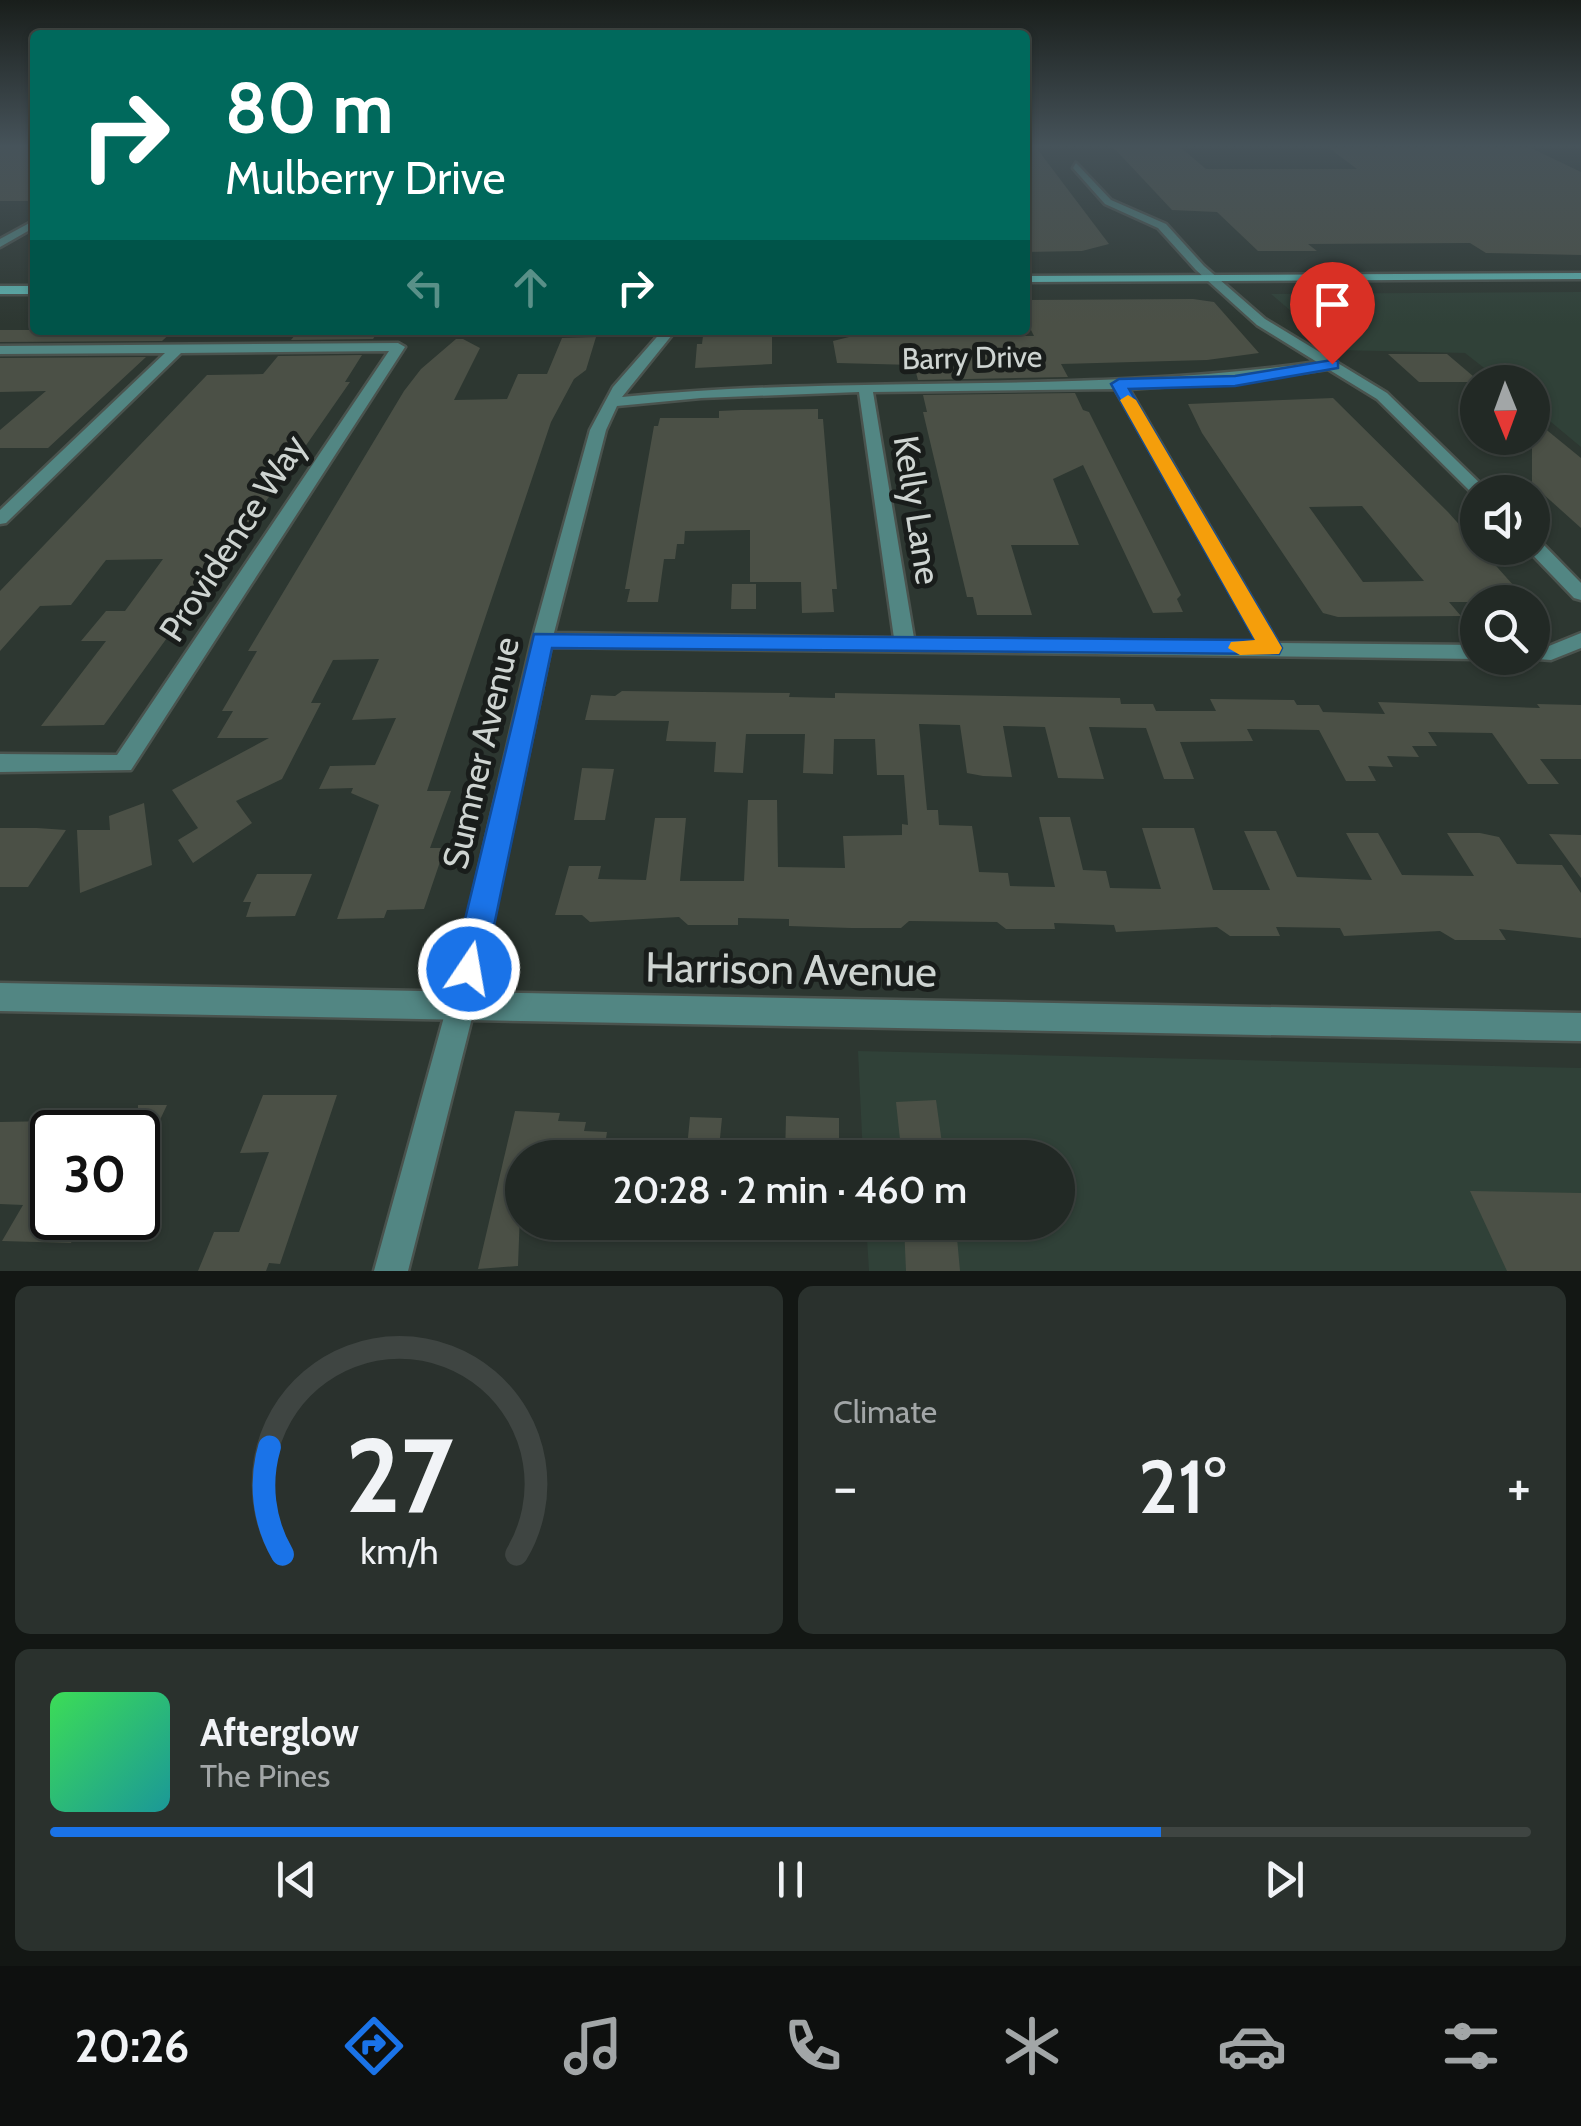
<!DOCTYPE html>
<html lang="en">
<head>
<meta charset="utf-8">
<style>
	body { margin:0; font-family:Cabin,sans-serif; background:#2a312d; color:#f1f3f6; height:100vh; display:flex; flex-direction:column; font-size:38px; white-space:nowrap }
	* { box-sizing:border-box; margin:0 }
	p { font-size:32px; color:#a2a6a7 }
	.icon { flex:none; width:55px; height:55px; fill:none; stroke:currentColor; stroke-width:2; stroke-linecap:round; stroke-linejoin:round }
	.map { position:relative; height:1271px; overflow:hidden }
	.drawer { display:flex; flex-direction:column; gap:15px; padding:15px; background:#131714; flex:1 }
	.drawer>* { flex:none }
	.banner { position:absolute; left:30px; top:30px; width:1000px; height:305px; border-radius:10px; box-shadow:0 2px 8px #0004,0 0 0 2px #3f4542; background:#00695c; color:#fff; overflow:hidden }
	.needle { width:65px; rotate:179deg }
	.controls { position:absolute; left:1460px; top:365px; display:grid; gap:20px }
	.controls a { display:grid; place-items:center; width:90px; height:90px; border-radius:50%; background:#222925; box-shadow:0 2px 8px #0004,0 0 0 2px #3f4542; font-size:50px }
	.speed { position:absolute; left:30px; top:1110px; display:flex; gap:20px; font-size:50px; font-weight:700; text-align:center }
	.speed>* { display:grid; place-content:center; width:130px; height:130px; border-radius:50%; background:#222925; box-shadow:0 2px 8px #0004,0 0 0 2px #3f4542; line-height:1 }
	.speed .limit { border:5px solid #111; border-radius:15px; background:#fff; color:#111 }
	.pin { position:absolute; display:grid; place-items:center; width:85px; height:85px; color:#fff; margin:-102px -42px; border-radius:50% 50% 50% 0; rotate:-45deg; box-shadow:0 0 10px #0007 }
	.pin .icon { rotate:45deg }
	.me { position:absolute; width:110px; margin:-55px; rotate:12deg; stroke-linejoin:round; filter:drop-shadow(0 0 8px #0008) }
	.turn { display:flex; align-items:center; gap:35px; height:210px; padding:0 30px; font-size:45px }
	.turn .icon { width:130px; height:130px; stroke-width:2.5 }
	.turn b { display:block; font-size:70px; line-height:85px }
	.lanes { display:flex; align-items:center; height:95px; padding:0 30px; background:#0003; justify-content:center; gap:50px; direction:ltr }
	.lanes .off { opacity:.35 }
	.big { font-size:75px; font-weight:600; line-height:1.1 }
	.drawer .tile { flex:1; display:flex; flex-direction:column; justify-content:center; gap:15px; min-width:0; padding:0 35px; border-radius:15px; background:#2a312d }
	.drawer .dial { align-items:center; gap:0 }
	.dial svg { height:260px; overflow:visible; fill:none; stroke:#3f4542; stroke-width:7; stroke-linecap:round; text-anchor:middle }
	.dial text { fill:#f1f3f6; stroke:none }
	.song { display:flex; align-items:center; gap:30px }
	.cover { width:120px; height:120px; border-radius:15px; background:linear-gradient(135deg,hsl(130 70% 55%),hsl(180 70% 35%)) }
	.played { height:10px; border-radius:5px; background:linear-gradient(90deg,#1a73e8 75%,#3f4542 75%) }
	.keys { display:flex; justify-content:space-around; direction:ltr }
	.heat { display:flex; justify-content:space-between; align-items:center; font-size:55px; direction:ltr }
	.drawer .tiles { flex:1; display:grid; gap:15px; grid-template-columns:1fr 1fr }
	.tile:last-child { grid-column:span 2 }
	.trip { position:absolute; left:505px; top:1140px; width:570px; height:100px; border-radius:50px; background:#222925; box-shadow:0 2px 8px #0004,0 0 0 2px #3f4542; font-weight:600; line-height:100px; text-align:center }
	.tabs { display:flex; height:160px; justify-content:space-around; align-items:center; background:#0e100f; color:#a2a6a7 }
	.tabs .icon { width:70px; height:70px }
	.tabs .current { color:#1a73e8 }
	.tabs b { font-size:45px; color:#f1f3f6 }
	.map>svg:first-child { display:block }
	.built { fill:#304138 }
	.building { fill:#4b5046; fill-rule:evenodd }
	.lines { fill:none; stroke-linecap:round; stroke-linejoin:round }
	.minor-casing { stroke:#4a534e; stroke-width:5 }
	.tertiary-casing { stroke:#4a534e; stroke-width:5 }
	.secondary-casing { stroke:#4a534e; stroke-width:5 }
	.minor { fill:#528683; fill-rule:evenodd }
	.tertiary { fill:#528683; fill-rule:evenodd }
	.secondary { fill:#5db3af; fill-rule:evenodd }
	.route { fill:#1a73e8; stroke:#114b97; stroke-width:2.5 }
	.slow { fill:#f59e0b }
	.labels { text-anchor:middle; stroke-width:10; stroke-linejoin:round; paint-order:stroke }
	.far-street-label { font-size:30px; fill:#ced4d1; stroke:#191d1b }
	.street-label { font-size:35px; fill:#ced4d1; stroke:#191d1b }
	.near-street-label { font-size:42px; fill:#ced4d1; stroke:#191d1b }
</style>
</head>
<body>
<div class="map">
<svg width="1581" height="1271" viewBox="0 0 1581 1271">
	<rect width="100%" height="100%" fill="#2d3731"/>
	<g class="built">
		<polygon points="1581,292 1581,447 1533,407 1532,382 1502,382 1465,353 1337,350 1271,294"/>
		<polygon points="858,1051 1581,1068 1581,1271 869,1271 866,1223 1058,1222 1058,1158 863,1157"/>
	</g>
	<g class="building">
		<rect x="0" y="146" width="35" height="55"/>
		<polygon points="1025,146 1035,146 1109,244 1082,251 1025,252"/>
		<polygon points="1112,146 1179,146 1206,169 1357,169 1329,148 1531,148 1581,172 1581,255 1486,253 1470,243 1308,244 1317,251 1258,251 1217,212 1172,210"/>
		<polygon points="1193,299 1214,302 1259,353 1207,360 1061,364 1068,377 918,380 914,365 837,363 833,341 853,336 1034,336 1025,318 1025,300"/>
		<polygon points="0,330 174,330 162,341 0,342"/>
		<polygon points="299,330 379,330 373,339 291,340"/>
		<polygon points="703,336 772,336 772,364 695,368 697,344 702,344"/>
		<polygon points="596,337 586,370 574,379 551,422 427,791 451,791 430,848 441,848 439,853 443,853 424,909 387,910 384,918 337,919 379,805 351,793 353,788 319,789 330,766 375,765 396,718 352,720 379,659 333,660 311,703 321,703 282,779 236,801 252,823 193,863 178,840 198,828 172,790 269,738 217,738 233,711 222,711 257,651 248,651 404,391 421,369 456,339 463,339 480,348 454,400 507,399 518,374 547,374 562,338"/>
		<polygon points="1388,354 1447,354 1480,382 1419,382"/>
		<polygon points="362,355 345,382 350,382 300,454 104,725 41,726 106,641 81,641 106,611 125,611 163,559 106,560 71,605 40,606 0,651 0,591 207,375 263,374 278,356"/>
		<polygon points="146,357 48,448 0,448 0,430 46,391 0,392 0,358"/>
		<polygon points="1075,393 1083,410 1089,412 1181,595 1177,599 1183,612 1153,613 1083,465 1053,479 1079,545 1011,545 1032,615 977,615 973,597 967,597 923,412 927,412 923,395"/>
		<path d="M 1333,398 L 1448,512 L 1522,595 L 1523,602 L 1449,602 L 1461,616 L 1338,617 L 1323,613 L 1202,433 L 1188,404 ZM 1362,506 L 1418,574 L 1424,581 L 1363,582 L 1309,507 Z"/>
		<polygon points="818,409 818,419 823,419 837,589 832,589 834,612 802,613 801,582 750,582 750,530 685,531 684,544 677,544 675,559 664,559 658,602 627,602 630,589 625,589 654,426 658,426 660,418 719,418 719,411 741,410"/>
		<polygon points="1532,418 1581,458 1581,528 1532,484"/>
		<polygon points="732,584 756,584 756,609 731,609"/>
		<polygon points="622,691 790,693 789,697 835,698 835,693 1120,698 1121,704 1153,704 1156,711 1216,711 1210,699 1294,700 1297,705 1319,705 1323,712 1385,714 1378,702 1540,708 1537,704 1581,705 1581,759 1540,759 1559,784 1528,784 1492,733 1428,732 1437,746 1412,746 1419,757 1387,756 1393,767 1368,766 1376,781 1346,781 1319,730 1247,729 1253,741 1180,742 1194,779 1164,779 1146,728 1089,727 1104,779 1058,778 1045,727 1003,726 1012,777 983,776 967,773 960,725 919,724 927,810 938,810 939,825 972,826 979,872 1008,873 1010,886 1055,887 1039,817 1070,817 1083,870 1106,871 1110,888 1161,889 1142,828 1194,828 1213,890 1270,890 1244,831 1276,831 1297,877 1372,880 1346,833 1378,833 1402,875 1474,876 1447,833 1480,833 1499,837 1517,864 1562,865 1581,893 1581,938 1499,929 1506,940 1455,940 1440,931 1344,936 1340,928 1276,927 1280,936 1230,936 1217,927 1116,932 1114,925 1054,923 1055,929 1006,929 997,922 909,921 901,928 851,928 789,926 789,919 738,918 738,925 688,925 679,917 590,922 582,915 555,915 569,866 601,866 598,879 646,880 655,818 686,818 680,881 744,881 748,800 777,800 778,867 845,868 843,836 902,835 902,824 908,825 904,775 877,775 875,739 834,739 833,774 803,773 805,734 746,734 743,773 714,772 716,742 666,741 669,721 585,720 591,695 615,696"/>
		<polygon points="582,768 614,769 605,820 574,820"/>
		<polygon points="144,803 152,865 80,893 77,830 110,830 109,816"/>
		<polygon points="0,828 37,828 66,830 28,887 0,887"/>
		<polygon points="1549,834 1581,835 1581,878"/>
		<polygon points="257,874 312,874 295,916 246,917 251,902 243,902"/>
		<polygon points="263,1095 337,1095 280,1264 269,1263 266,1271 198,1271 214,1232 239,1232 269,1152 240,1153"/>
		<polygon points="936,1100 944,1158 902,1158 896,1102"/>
		<polygon points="138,1105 167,1105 138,1166"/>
		<polygon points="515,1111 560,1113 558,1121 586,1122 584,1131 607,1132 603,1158 522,1158 518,1266 478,1269"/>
		<polygon points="786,1116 839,1118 839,1158 785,1158"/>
		<polygon points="690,1117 722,1118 718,1158 686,1158"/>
		<polygon points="52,1121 52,1218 83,1218 71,1243 2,1241 23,1205 0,1204 0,1122"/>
		<polygon points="1470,1191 1581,1193 1581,1271 1507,1271"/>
		<polygon points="904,1225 956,1227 960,1271 906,1271"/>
	</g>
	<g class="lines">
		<defs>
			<g id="minor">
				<path d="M 1076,163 L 1111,200 L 1166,224 L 1204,266 L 1265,319 L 1387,393 L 1489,492 L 1475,496 L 1377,399 L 1328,369 L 1243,381 L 1129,389 L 1278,643 L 1478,645 L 1478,658 L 1483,658 L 1478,659 L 551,647 L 475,1006 L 408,1271 L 374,1271 L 447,1006 L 532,640 L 590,430 L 613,387 L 663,330 L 676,330 L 622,397 C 854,374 1086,395 1317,362 L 1257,325 L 1196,270 L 1158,228 L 1105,204 L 1073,168 ZM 1115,389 L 1258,642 L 914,638 L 873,392 ZM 859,392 L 894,638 L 554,633 L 606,430 L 617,406 L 701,398 Z"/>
				<polygon points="35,220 35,227 0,247 0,239"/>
				<polygon points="398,343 405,347 131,770 0,772 0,754 117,755 389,351 181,353 6,523 0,524 0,510 165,353 0,354 0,346"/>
				<polygon points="1532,538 1538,539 1581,583 1581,600 1574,598 1526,548 1532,548"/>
				<polygon points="1581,633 1581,648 1551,660 1525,658 1532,658 1532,646 1549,646"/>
			</g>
			<polygon id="tertiary" points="0,983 1581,1013 1581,1041 0,1011"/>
			<g id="secondary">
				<polygon points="1581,273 1581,279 1025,282 1025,276"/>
				<rect x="0" y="286" width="35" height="8"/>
			</g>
		</defs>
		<use href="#minor" class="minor-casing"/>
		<use href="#tertiary" class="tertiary-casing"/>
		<use href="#secondary" class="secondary-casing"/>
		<use href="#minor" class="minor"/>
		<use href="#tertiary" class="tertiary"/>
		<use href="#secondary" class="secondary"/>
	</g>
	<linearGradient id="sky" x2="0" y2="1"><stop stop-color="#191e1b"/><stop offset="0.45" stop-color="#46535a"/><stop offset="1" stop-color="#46535a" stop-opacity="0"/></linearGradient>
	<rect width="1581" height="324" fill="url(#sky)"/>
	<polygon class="route" points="1332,360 1338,361 1338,368 1235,386 1129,389 1282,648 1279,654 552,648 485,969 480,979 469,984 458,979 453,969 534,634 1255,640 1111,384 1119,379 1235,376"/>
	<polygon class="slow" points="1128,395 1136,400 1282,648 1279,654 1240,655 1228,648 1231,642 1255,640 1120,400"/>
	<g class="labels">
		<g class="far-street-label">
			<text transform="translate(972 358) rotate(-1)" y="10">Barry Drive</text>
		</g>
		<g class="street-label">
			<text transform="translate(917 510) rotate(81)" y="12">Kelly Lane</text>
			<text transform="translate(233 538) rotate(-57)" y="12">Providence Way</text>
			<text transform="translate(481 753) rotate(-77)" y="12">Sumner Avenue</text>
		</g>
		<g class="near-street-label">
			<text transform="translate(791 969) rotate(1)" y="15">Harrison Avenue</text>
		</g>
	</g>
</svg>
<div class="controls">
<a><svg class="needle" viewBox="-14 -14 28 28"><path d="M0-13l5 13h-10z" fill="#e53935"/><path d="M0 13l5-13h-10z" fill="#a2a6a7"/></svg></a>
<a><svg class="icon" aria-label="sound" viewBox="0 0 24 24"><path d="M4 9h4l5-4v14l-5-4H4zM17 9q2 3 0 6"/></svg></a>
<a><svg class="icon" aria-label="search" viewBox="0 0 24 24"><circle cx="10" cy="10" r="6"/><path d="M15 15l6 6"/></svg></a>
</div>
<div class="speed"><div class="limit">30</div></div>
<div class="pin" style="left:1332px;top:364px;background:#d93025"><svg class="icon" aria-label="arrive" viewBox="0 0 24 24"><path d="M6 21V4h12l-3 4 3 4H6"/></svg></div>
<svg class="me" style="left:469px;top:969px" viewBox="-20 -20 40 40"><circle r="17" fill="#1a73e8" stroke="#fff" stroke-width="3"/><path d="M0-11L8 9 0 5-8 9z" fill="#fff"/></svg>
<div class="trip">20:28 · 2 min · 460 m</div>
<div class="banner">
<div class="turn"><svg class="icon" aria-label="right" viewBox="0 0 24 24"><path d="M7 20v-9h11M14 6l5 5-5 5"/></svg><div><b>80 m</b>Mulberry Drive</div></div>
<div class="lanes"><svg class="icon off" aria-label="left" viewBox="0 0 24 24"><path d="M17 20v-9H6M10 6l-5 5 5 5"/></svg><svg class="icon off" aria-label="ahead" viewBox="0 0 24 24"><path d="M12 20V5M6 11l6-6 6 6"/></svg><svg class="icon" aria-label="right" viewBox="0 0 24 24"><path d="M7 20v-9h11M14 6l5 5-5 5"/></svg></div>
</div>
</div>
<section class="drawer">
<div class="tiles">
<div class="tile dial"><svg viewBox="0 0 100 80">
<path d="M14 69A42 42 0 1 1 86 69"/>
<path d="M14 69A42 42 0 0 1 10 36" stroke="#1a73e8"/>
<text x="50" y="56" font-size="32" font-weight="700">27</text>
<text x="50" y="72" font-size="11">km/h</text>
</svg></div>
<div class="tile"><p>Climate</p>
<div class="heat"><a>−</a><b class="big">21°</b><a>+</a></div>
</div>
<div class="tile">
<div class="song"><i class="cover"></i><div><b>Afterglow</b><p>The Pines</p></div></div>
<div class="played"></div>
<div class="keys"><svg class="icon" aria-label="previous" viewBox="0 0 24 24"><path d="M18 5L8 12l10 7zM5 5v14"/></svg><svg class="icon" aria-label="pause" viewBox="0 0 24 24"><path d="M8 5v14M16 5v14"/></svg><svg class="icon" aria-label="next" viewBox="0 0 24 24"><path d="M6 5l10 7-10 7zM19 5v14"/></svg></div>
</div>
</div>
</section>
<nav class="tabs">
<b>20:26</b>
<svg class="icon current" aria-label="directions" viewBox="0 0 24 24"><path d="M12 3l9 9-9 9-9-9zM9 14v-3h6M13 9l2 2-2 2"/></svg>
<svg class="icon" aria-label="music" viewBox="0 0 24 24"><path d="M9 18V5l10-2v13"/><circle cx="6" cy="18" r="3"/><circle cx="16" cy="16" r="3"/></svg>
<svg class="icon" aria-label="phone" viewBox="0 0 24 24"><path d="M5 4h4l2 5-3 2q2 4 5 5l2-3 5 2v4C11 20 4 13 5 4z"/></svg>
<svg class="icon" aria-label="climate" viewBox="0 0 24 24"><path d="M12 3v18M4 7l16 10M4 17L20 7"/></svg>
<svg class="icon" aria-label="car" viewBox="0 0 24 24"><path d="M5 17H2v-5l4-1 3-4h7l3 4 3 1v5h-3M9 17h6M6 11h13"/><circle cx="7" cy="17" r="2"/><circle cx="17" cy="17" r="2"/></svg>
<svg class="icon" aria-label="filters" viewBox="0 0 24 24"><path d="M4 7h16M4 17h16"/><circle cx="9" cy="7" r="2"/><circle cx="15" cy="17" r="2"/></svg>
</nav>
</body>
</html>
